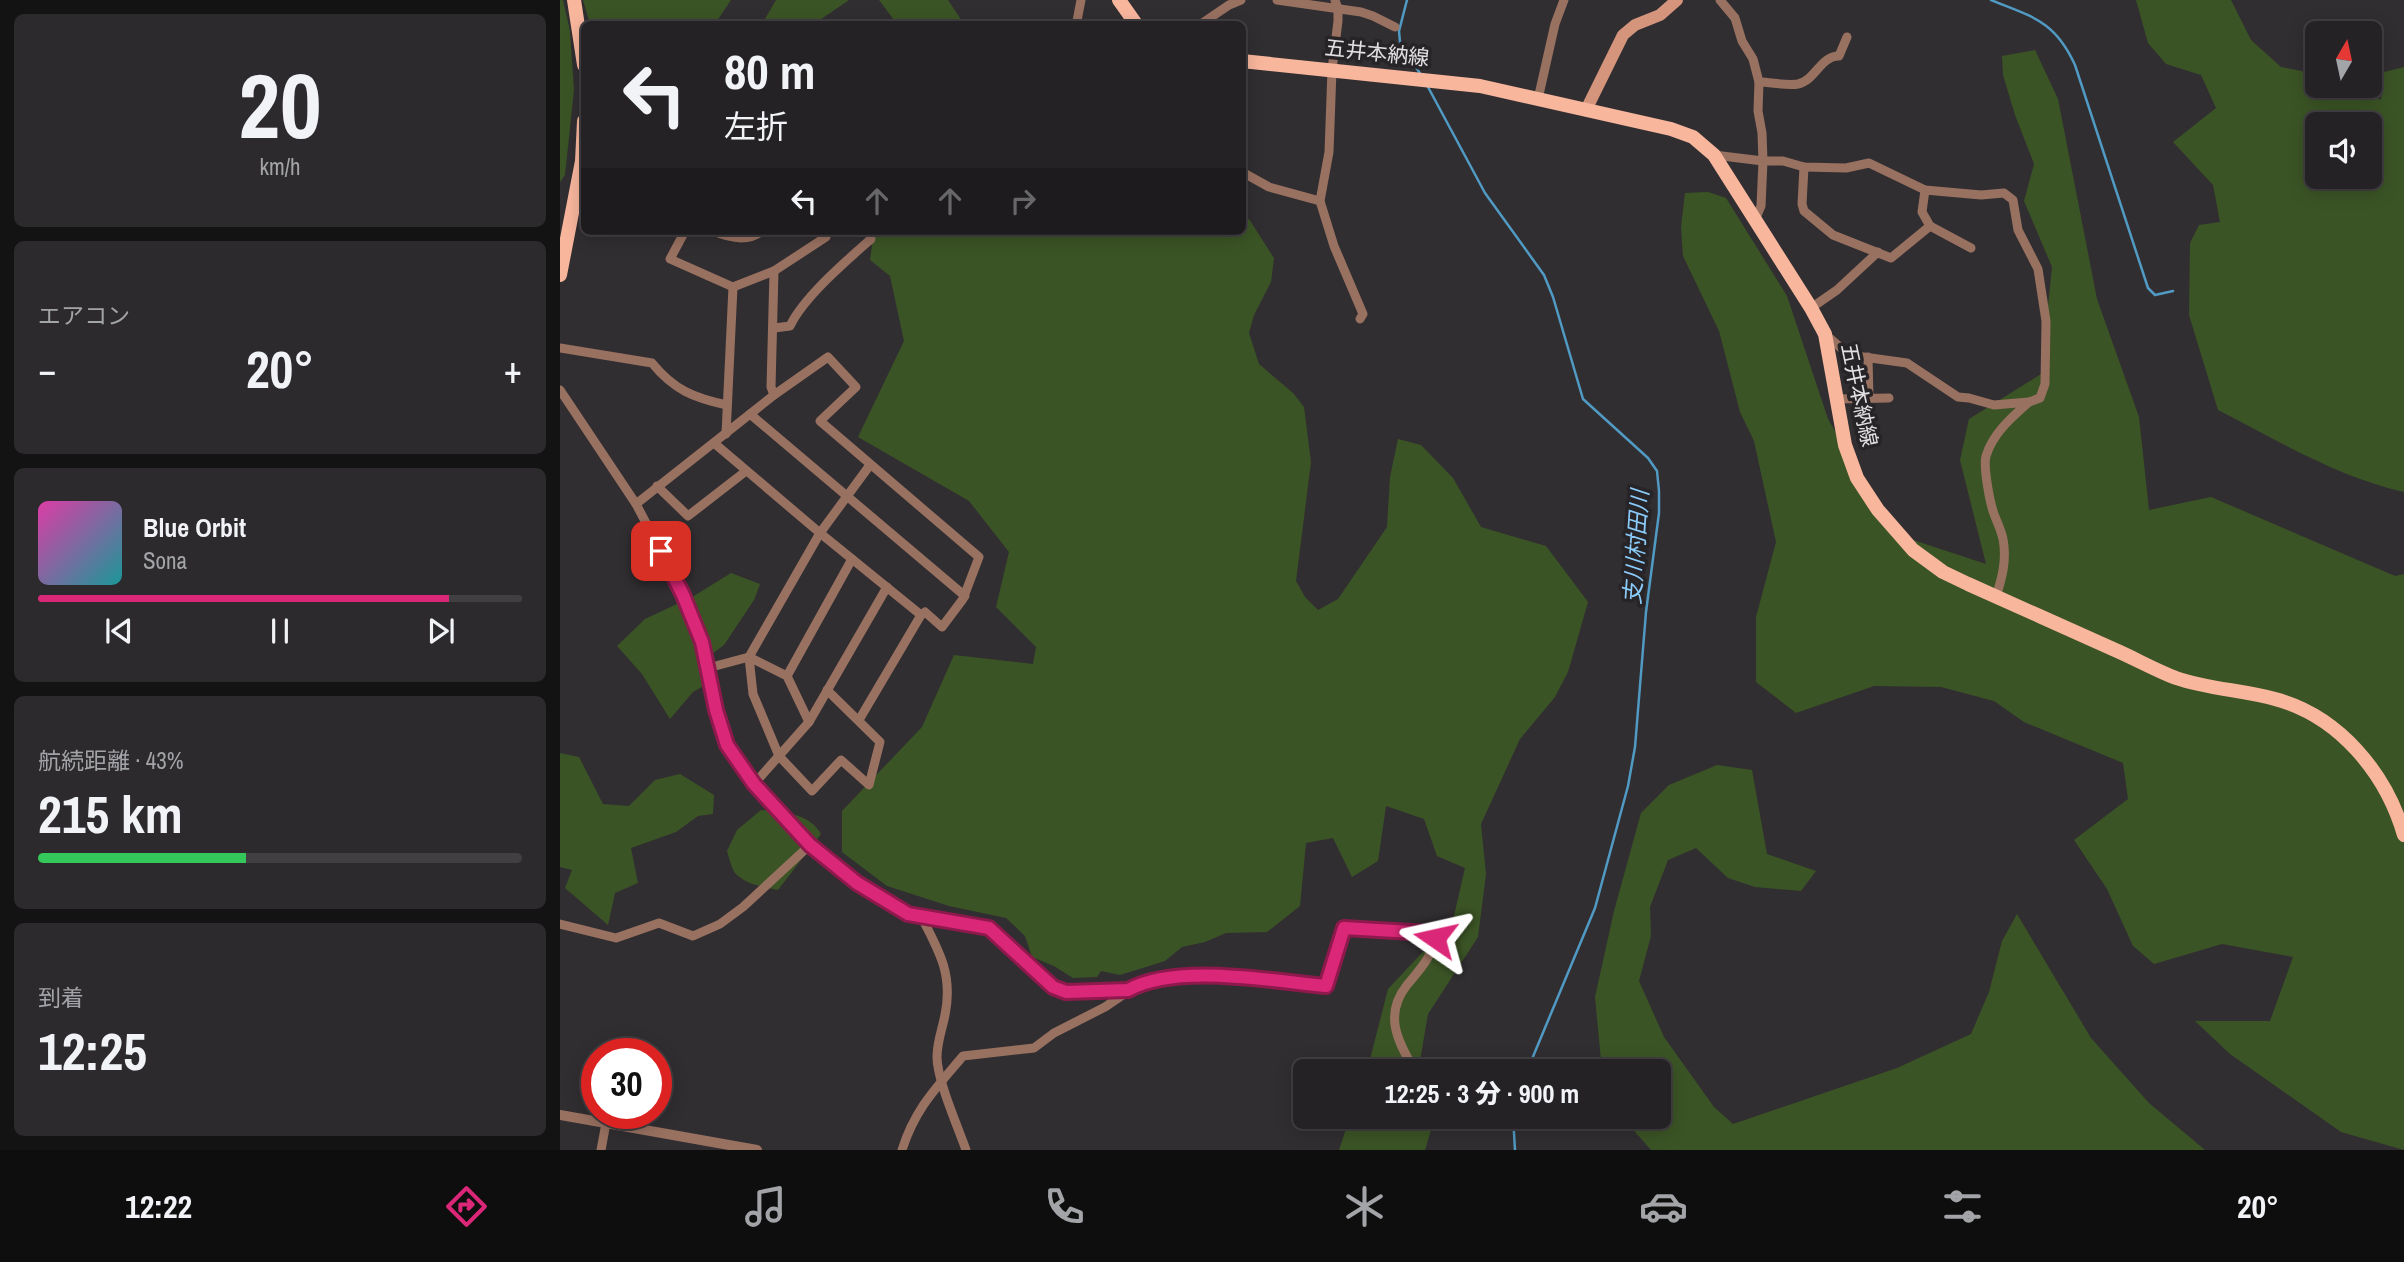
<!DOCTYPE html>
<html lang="ja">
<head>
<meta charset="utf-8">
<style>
	body { margin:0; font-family:"Archivo Narrow","Noto Sans JP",sans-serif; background:#2d2a2d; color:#f1f3f6; height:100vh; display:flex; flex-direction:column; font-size:26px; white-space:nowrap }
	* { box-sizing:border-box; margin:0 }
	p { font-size:23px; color:#a3a4a7 }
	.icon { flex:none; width:38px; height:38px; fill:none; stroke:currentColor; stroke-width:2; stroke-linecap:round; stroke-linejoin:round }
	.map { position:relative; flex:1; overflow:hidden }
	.side { display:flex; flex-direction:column; gap:14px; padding:14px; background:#141314; width:560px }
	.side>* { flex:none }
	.banner { position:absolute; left:21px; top:21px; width:665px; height:214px; border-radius:10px; box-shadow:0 4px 18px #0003,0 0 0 2px #423f42; background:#252225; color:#f1f3f6; overflow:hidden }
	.needle { width:46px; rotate:9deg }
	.tools { position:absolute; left:1745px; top:21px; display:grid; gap:14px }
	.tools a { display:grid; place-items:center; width:77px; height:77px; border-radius:10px; background:#252225; box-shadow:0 4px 18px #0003,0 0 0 2px #423f42; font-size:35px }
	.speed { position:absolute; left:21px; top:1038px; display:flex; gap:14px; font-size:35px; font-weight:700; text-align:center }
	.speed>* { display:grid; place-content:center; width:91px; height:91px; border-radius:50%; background:#252225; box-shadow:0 4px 18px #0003,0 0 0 2px #423f42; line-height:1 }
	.speed .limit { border:10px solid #d22; background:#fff; color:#111 }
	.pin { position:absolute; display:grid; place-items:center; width:60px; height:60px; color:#fff; margin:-30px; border-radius:14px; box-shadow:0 4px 10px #0006 }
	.me { position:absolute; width:77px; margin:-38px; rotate:281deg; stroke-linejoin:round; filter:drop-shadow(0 0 5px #0008) }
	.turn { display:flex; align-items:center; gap:24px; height:147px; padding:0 28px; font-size:32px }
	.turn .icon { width:91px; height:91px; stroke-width:2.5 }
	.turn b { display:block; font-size:49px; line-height:60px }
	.lanes { display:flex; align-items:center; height:66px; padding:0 28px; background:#0003; justify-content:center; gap:35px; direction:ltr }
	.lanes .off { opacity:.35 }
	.big { font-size:52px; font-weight:800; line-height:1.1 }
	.side .tile { flex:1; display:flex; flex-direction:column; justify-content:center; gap:10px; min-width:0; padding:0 24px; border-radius:10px; background:#2d2a2d }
	.side .dial { align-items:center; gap:0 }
	.dial b { font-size:91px; line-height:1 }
	.song { display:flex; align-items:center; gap:21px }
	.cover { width:84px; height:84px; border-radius:10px; background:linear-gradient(135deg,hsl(320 70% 55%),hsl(180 70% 35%)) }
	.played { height:7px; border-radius:4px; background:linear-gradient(90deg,#db2777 85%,#423f42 85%) }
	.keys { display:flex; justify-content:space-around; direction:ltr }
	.heat { display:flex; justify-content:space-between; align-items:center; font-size:38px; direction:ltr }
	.charge { height:10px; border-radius:5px; background:linear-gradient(90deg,#34c759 43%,#423f42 0) }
	.trip { position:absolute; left:733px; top:1059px; width:378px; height:70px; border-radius:10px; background:#252225; box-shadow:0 4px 18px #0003,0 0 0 2px #423f42; font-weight:800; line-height:70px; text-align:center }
	.tab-bar { display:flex; height:112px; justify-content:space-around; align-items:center; background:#0f0e0f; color:#a3a4a7 }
	.tab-bar .icon { width:49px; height:49px }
	.tab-bar .current { color:#db2777 }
	.tab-bar b { font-size:32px; color:#f1f3f6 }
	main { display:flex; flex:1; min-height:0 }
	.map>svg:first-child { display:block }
	.green { fill:#3b5425; fill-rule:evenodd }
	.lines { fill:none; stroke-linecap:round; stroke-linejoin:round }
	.stream { stroke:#509ac3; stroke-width:2.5 }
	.minor { stroke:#997161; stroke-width:9 }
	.tertiary { stroke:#997161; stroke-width:10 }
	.secondary { stroke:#d5957d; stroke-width:12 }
	.primary { stroke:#f8b69d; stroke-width:14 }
	.route-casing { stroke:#8e194d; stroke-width:18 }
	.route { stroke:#db2777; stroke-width:12 }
	.labels { text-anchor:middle; stroke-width:7; stroke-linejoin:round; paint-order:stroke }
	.street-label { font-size:21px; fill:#e2e0e2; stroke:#272427 }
	.water-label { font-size:23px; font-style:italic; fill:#8bcbfa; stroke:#272427 }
</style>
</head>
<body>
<main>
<section class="side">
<div class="tile dial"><b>20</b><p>km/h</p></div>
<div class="tile"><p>エアコン</p>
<div class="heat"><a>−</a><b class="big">20°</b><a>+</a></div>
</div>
<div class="tile">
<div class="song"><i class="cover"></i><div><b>Blue Orbit</b><p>Sona</p></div></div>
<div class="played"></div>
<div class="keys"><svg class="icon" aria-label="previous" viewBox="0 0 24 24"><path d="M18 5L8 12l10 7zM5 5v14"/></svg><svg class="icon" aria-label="pause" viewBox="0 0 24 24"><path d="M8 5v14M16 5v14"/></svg><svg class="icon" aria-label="next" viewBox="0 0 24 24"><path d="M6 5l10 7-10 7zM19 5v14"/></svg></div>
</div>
<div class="tile"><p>航続距離 · 43%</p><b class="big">215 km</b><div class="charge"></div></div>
<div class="tile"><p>到着</p><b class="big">12:25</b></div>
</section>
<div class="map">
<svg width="1844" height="1150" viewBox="0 0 1844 1150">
	<rect width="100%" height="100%" fill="#312e31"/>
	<g class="green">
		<polygon points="0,0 3,0 10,31 14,90 5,175 0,182"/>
		<polygon points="23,0 171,0 155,24 30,24"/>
		<polygon points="216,0 289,0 254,24 202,24"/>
		<polygon points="319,0 388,0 404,24 337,24"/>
		<path d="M 1576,0 L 1671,0 L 1691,40 L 1721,67 L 1757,74 L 1757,86 L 1792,86 L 1821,100 L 1824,72 L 1844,67 L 1844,492 C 1778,477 1718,441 1658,410 L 1629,315 L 1630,243 L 1639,225 L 1660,222 L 1653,185 L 1613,142 L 1656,108 L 1641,75 L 1606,64 L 1588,43 ZM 1757,124 L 1810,124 L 1810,177 L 1757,177 Z"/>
		<polygon points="1475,50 1498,99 1537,299 1579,417 1589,510 1651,497 1835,576 1844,574 1844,1150 1781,1132 1670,1054 1635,1021 1710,1021 1733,957 1662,944 1594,964 1573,946 1547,889 1514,840 1568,799 1563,763 1464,722 1434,701 1381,687 1314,686 1236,713 1196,682 1196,617 1216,542 1194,441 1180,412 1159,331 1123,256 1121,227 1125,193 1148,192 1166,198 1227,296 1268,419 1335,534 1426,564 1400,460 1409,419 1481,374 1492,267 1464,201 1474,164 1455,115 1443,75 1442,56"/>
		<polygon points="689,219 714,258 711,282 694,315 689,333 699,364 733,393 744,407 751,462 736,581 745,597 758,610 778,599 827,527 830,477 838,439 861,445 893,478 921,527 986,546 1028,602 1008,672 995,697 960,739 921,824 926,874 918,937 868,1014 860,1061 864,1071 807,1071 828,989 893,920 905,868 877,856 864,819 826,806 818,861 792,877 773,838 746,843 740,906 707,932 666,933 645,942 622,947 605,961 560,975 541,971 537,977 513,978 494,966 472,957 465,936 446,918 389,906 327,886 282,852 282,811 362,727 394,655 473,664 476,647 436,607 449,552 409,501 298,437 344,341 330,276 310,260 314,231 546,231 551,235 560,231 682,231 683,220"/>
		<polygon points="171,573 200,584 194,600 164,645 141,662 147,684 133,692 110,719 82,674 57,646 85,619 134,596"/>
		<polygon points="0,753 19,757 43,804 69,806 95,780 120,774 154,795 153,814 138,816 116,832 71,848 78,883 55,893 48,925 5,888 12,870 0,867"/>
		<polygon points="1157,765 1192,770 1207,854 1256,871 1241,891 1195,887 1168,878 1136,848 1108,860 1090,907 1091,936 1079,981 1104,1037 1154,1107 1173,1124 1337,1068 1411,1034 1429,992 1442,941 1457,914 1531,1038 1589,1103 1645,1150 1091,1150 1062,1117 1099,1116 1099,1071 1042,1071 1035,997 1054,911 1081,813 1109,785"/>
		<path d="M 201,810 C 223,812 249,813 261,834 L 218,890 C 205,888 185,884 175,873 C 171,867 169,857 167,851 L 177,830 Z"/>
		<polygon points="790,1117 790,1116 875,1117 865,1150 779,1150"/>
	</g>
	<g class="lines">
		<g class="stream">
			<polyline points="847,0 839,31 840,42 861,75"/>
			<path d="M 1431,0 C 1473,17 1495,21 1515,65 L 1588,288 L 1595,295 L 1613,291"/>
			<polyline points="868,87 925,193 984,275 993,297 1023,399 1088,458 1097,471 1099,491 1099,513 1086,612 1075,747 1068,786 1035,908 967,1071"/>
			<polyline points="953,1116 955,1150"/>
		</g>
		<g class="minor">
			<polyline points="717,0 801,12 813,16 835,27"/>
			<polyline points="775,0 778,9 778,21 772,70 769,152 760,201 774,246 803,314 800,319"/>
			<polyline points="1160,0 1175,18 1182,41 1193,59 1199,82 1198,111 1202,133 1203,161 1201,206 1195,220"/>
			<polyline points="517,21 521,0"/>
			<polyline points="641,24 669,5 681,0"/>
			<path d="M 1199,82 C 1211,82 1226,86 1238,84 C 1256,80 1260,56 1279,56 L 1287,37"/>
			<polyline points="978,99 995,24 1004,0"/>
			<polyline points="1154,155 1203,161 1223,161 1244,167 1286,168 1309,163 1365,190 1421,195 1444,193 1453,200 1458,230 1478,269 1486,321 1485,384 1480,398 1469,402 1434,405 1409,398 1398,397 1347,363 1289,355 1266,335"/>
			<polyline points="1244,167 1242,204 1244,211 1273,235 1331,258 1370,226"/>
			<polyline points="682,172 709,187 760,201"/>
			<polyline points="1365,190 1362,212 1370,226 1411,248"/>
			<polyline points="125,231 110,259 173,287 214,271 266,237 260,231"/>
			<path d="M 153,231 C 169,238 188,242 202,231"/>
			<polyline points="1251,308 1277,290 1318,252"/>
			<path d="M 214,328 L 230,326 C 244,297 286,261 311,239"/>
			<path d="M 0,348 L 92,363 C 114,390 134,398 167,405"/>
			<polyline points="1308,357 1309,399"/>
			<polyline points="0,390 76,504 113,574 142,642 156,710 167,745 194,784 250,845 297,882 348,914 429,928 493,987 506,992 568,990"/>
			<polyline points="214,395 211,387 214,271"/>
			<polyline points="1276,399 1329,398"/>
			<polyline points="190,414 405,596"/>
			<polyline points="166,434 173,287"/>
			<polyline points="97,486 128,516 186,471"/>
			<polyline points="76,504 214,395 268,357 296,387 260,421 419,557 403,599 382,627 365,612 361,615 260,533 154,443"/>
			<path d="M 1436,597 C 1442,578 1447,560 1443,539 C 1441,530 1437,522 1434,514 C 1430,503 1423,467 1426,456 C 1433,433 1452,417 1469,402"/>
			<polyline points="148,668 189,657 227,676 249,722"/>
			<polyline points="227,676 292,559"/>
			<polyline points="267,690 320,742 309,785 281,760 252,791 219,756 193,694 189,657 260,533 310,465"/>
			<polyline points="299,720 361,615"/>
			<polyline points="194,784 249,722 327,587"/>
			<path d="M 362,918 C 380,952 393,976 385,1015 C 382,1030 377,1042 377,1057 C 377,1080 398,1127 406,1150"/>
			<polyline points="0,924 56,938 99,923 133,936 160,924 183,907 250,845"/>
			<polyline points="41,1150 46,1123"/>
			<path d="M 342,1150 C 355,1109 376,1088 403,1056 L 474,1048 L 494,1033 L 545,1007 L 576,986 L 610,977 L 683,978 L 766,986 L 784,928 L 869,933 L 875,938 C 871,959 860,969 847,985 C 823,1015 838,1042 855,1071"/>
		</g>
		<polyline class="tertiary" points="0,1115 197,1150"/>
		<polyline class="secondary" points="1026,110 1063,35 1075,25 1100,15 1117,0"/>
		<g class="primary">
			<polyline points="14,0 24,65"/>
			<polyline points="559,0 576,24"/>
			<path d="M 682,61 L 920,86 L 1111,129 L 1133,137 L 1154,155 L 1251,308 L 1265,334 L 1285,445 L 1297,478 L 1318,510 L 1353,550 L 1383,572 L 1408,584 C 1456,606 1505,627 1553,649 C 1574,658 1595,670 1616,678 C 1648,689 1682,690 1715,699 C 1779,716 1826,773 1844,835"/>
			<polyline points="0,275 22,161 24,121"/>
		</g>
	</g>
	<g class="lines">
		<defs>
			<path id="route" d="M 101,551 L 123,595 L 142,642 L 156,710 L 167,745 L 194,784 L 250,845 L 297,883 L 348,914 L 429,928 L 493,987 L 506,992 L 568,990 C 617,963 711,981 766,986 L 784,928 L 869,933 L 875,938"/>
		</defs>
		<use href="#route" class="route-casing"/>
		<use href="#route" class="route"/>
	</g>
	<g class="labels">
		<g class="street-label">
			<text transform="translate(817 53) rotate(6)" y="7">五井本納線</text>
			<text transform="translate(1299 395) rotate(78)" y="7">五井本納線</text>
		</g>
		<g class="water-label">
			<text transform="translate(1076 547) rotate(-86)" y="8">支川村田川</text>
		</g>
	</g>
</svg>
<div class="tools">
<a><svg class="needle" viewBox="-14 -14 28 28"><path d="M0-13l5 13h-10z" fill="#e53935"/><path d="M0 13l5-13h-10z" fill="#a3a4a7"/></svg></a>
<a><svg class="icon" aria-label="sound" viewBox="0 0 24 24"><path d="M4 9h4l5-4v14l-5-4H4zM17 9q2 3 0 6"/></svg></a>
</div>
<div class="speed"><div class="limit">30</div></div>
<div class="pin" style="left:101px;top:551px;background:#d93025"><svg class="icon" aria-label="arrive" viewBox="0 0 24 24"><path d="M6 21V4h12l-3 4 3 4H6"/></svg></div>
<svg class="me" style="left:875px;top:938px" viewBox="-20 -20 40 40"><path d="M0-17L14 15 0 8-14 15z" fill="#db2777" stroke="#fff" stroke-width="4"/></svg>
<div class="trip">12:25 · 3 分 · 900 m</div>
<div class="banner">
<div class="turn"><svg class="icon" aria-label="left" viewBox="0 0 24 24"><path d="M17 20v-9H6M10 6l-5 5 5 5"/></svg><div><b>80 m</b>左折</div></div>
<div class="lanes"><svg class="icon" aria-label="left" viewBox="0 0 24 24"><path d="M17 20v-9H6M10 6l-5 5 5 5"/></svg><svg class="icon off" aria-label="ahead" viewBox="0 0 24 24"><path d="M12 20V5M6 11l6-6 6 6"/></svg><svg class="icon off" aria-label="ahead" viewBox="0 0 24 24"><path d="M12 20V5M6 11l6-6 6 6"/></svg><svg class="icon off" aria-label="right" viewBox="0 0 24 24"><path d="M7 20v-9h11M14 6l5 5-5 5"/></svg></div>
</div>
</div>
</main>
<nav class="tab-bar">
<b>12:22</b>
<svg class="icon current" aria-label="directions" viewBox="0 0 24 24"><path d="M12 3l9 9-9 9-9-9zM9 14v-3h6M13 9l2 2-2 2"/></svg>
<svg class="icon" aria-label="music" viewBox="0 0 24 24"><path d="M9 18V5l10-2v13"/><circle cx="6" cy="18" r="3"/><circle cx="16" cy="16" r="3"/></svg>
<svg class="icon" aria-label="phone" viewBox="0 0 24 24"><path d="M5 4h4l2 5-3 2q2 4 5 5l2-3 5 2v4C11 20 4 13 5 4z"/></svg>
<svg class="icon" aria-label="climate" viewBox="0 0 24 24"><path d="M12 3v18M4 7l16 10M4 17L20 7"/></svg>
<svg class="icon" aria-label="car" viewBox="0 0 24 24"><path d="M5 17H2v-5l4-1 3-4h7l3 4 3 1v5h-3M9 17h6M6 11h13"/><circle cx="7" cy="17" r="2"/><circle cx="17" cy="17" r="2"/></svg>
<svg class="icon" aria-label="filters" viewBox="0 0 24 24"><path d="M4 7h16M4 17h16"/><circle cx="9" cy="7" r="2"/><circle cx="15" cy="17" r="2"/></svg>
<b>20°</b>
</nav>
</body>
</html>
